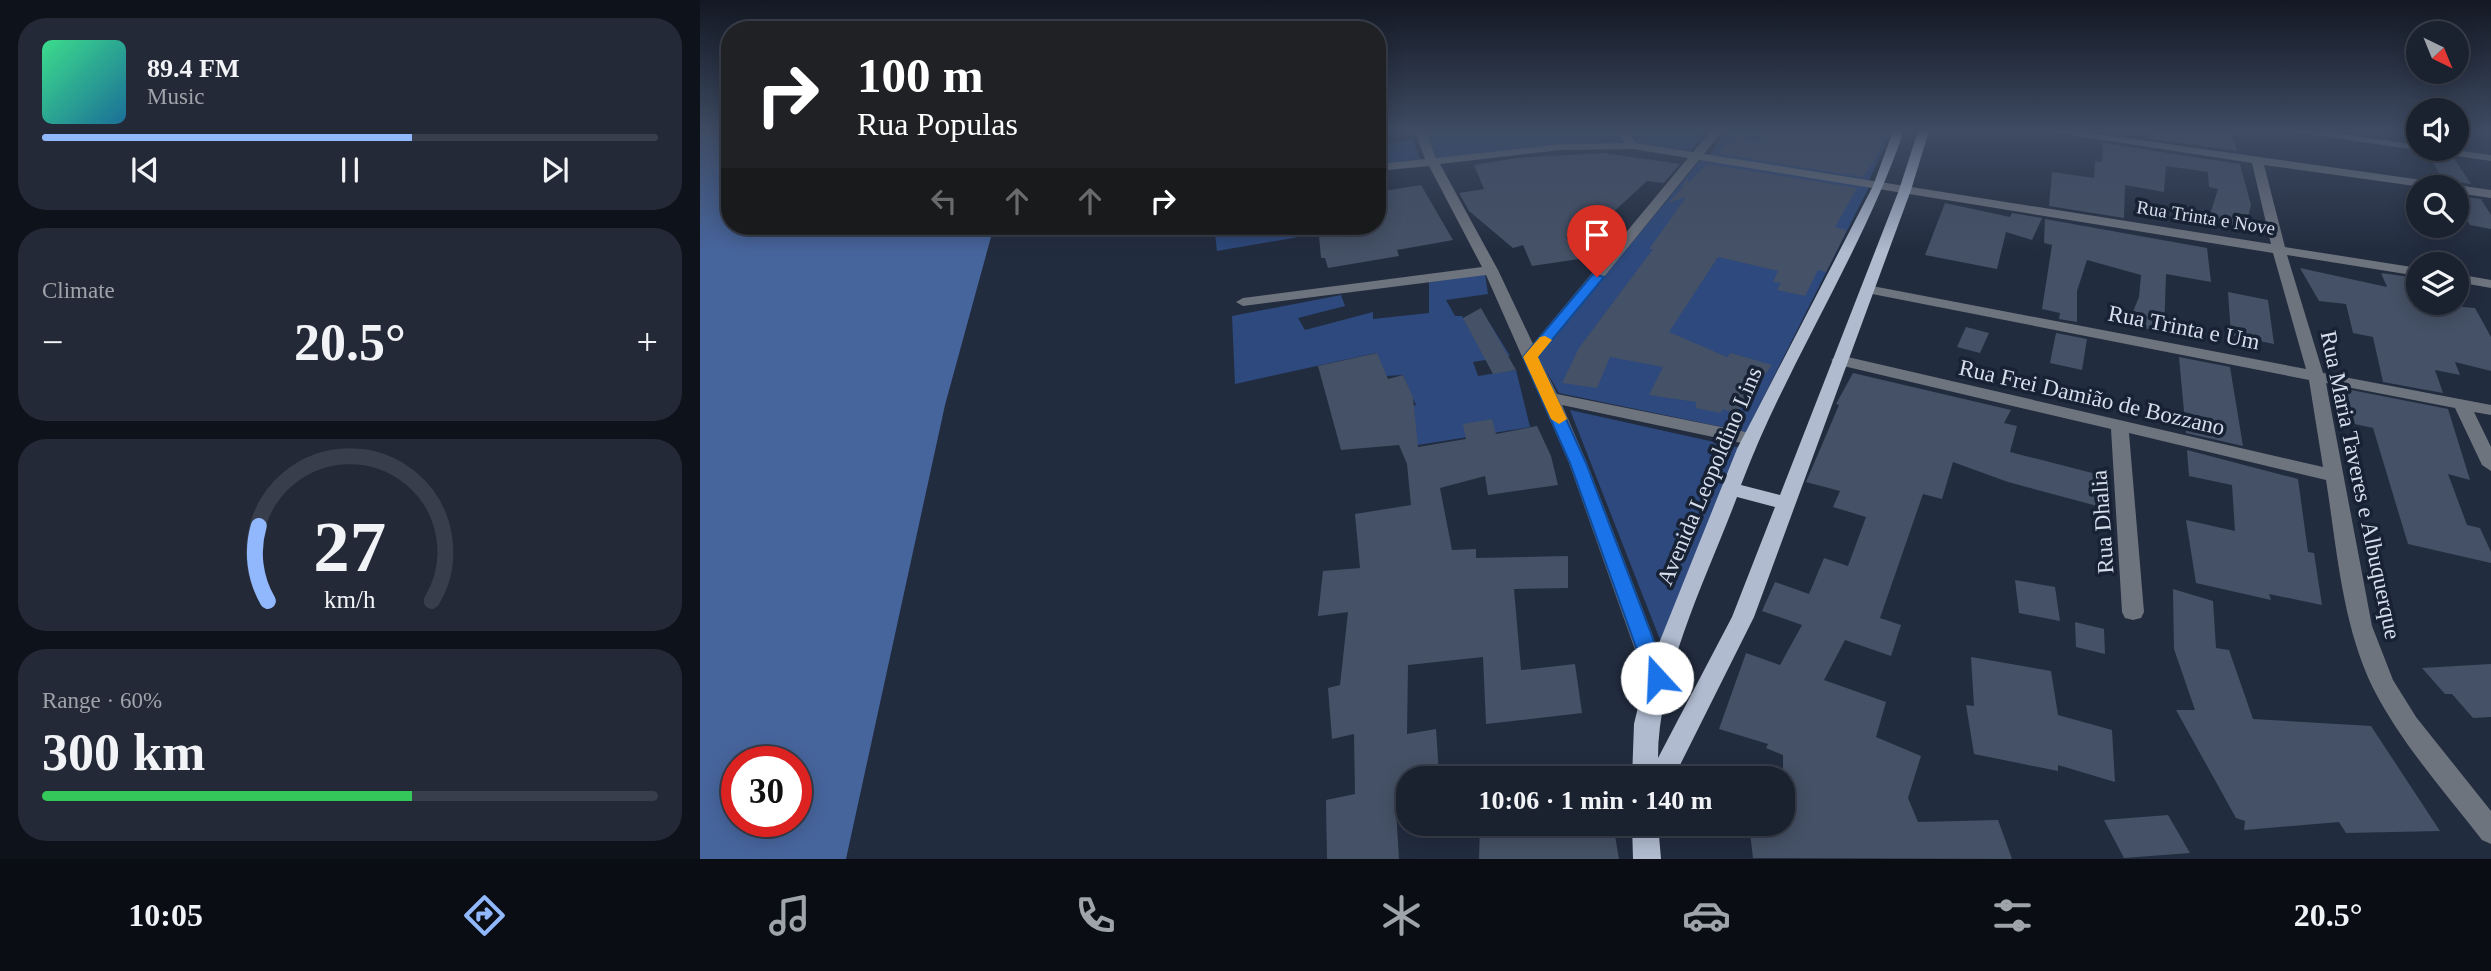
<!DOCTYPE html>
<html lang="en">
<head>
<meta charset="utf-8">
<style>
	body { margin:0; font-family:"Times New Roman",serif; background:#232937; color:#f1f3f6; height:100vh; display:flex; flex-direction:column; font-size:26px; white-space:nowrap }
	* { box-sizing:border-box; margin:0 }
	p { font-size:23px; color:#9fa3aa }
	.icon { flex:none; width:38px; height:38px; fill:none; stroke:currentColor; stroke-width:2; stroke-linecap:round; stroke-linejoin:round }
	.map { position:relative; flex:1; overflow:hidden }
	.details { display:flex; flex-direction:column; gap:18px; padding:18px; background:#0e121a; width:700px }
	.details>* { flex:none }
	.banner { position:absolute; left:21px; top:21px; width:665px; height:214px; border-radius:28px; box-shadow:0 4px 18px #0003,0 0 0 2px #383e4b; background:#202124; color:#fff; overflow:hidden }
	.needle { width:46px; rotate:137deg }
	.controls { position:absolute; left:1706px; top:21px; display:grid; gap:14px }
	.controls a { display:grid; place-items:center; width:63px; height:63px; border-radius:50%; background:#1a212f; box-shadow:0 4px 18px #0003,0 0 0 2px #383e4b; font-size:35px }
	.speed { position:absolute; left:21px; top:746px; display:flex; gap:14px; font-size:35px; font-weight:700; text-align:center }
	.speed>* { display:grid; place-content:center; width:91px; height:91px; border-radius:50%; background:#1a212f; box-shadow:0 4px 18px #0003,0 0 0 2px #383e4b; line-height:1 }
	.speed .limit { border:10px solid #d22; background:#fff; color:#111 }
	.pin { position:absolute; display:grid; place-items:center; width:60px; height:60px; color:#fff; margin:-72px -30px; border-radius:50% 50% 50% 0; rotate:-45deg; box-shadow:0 0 7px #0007 }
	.pin .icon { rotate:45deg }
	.me { position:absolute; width:77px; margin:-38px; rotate:340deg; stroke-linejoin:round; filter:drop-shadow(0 0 5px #0008) }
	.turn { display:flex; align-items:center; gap:24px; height:147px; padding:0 21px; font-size:32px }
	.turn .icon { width:91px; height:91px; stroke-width:2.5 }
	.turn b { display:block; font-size:49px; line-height:60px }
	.lanes { display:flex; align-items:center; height:66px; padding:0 21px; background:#0003; justify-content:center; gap:35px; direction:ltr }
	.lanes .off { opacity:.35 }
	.big { font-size:52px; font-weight:600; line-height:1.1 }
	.details .tile { flex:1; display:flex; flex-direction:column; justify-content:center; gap:10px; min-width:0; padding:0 24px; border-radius:28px; background:#232937 }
	.details .dial { align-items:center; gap:0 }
	.dial svg { height:182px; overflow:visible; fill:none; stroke:#383e4b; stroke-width:7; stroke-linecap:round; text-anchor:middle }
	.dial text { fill:#f1f3f6; stroke:none }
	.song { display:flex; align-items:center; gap:21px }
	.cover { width:84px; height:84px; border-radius:10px; background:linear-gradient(135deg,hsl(150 70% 55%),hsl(200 70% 35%)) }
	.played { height:7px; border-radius:4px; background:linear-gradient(90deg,#91b8fd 60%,#383e4b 60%) }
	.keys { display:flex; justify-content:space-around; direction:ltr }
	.heat { display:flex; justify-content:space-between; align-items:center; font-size:38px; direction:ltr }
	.charge { height:10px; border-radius:5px; background:linear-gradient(90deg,#34c759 60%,#383e4b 0) }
	.trip { position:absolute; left:696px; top:766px; width:399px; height:70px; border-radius:28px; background:#1a212f; box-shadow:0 4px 18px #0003,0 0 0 2px #383e4b; font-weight:600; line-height:70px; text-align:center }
	.tabs { display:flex; height:112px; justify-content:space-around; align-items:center; background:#0a0d13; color:#9fa3aa }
	.tabs .icon { width:49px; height:49px }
	.tabs .active { color:#91b8fd }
	.tabs b { font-size:32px; color:#f1f3f6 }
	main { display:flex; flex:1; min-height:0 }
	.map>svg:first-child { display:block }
	.green { fill:#2d497d }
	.water { fill:#47659d; fill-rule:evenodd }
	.building { fill:#455166 }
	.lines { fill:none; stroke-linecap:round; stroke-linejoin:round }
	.minor { fill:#6e747e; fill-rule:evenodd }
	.major { fill:#b0bbd0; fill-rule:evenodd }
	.route { fill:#1a73e8; stroke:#114b97; stroke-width:2 }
	.slow { fill:#f59e0b }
	.labels { text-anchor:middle; stroke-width:7; stroke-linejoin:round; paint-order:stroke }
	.far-street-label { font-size:19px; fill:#d7deeb; stroke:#182235 }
	.street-label { font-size:23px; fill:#d7deeb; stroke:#182235 }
</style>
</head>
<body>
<main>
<section class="details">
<div class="tile">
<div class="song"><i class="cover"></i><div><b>89.4 FM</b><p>Music</p></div></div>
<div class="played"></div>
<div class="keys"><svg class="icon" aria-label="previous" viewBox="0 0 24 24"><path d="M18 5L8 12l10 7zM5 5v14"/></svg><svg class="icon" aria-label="pause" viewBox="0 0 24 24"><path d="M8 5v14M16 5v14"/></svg><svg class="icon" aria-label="next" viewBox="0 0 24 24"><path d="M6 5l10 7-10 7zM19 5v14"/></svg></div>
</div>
<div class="tile"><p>Climate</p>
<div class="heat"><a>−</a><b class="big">20.5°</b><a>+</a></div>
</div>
<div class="tile dial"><svg viewBox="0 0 100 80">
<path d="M14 69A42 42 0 1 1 86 69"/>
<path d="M14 69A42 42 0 0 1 10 36" stroke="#91b8fd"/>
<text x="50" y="56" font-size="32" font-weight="700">27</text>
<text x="50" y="72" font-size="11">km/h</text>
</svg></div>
<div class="tile"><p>Range · 60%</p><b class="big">300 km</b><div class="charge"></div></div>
</section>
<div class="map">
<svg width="1791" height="859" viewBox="0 0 1791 859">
	<rect width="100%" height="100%" fill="#222c3f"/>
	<g class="green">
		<polygon points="726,131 915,131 926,144 885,143 737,159"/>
		<polygon points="929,131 1006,131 991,151 938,143"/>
		<polygon points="1026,131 1192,131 1169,180 1009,156"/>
		<polygon points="713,140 720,159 677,164 677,145"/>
		<polygon points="1000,160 1169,187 1046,432 859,393 838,357"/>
		<polygon points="514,226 628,226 628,232 517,251"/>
		<polygon points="785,273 788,294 746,300 755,316 762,316 768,326 789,322 810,356 773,362 778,376 816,370 830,427 718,445 710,443 672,415 716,405 703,375 686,376 676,353 535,384 532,316 641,295 645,306 598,318 605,330 673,312 673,319 729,313 729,282"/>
		<polygon points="870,410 1046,449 961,642"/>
	</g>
	<path class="water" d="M 0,131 L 30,131 L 30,226 L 294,226 L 245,405 L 146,859 L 0,859 ZM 37,761 L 96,761 L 96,821 L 37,821 Z"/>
	<g class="building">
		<polygon points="1064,131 1187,131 1176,158 1163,177 1018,154 1035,137 1063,142"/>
		<polygon points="1450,131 1531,131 1537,151 1450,139"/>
		<polygon points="1403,143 1540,164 1551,205 1545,229 1508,221 1518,189 1509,187 1508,172 1466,166 1464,192 1425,185 1424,218 1349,206 1352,172 1394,178 1395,161 1402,162"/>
		<polygon points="903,153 980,164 964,183 947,181 909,216 923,223 895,235 866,237 879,259 832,266 823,245 813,248 769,211 759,193 784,189 774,165 817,158"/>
		<polygon points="1728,154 1754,158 1771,184 1743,180"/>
		<polygon points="1007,164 1157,188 1135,227 1147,230 1126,272 1118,270 1105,296 1077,290 1081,283 1073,282 1078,271 1018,257 969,332 1027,357 1031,353 1072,365 1036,414 1023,409 1020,413 996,408 996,402 949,395 963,367 910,357 897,388 862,383 879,348 953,249 949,249 986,197 968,203 984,186 981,186 988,178 988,183"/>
		<polygon points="721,185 753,240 697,250 699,256 628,268 625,258 621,258 619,236 640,234 638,226 677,226 677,192"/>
		<polygon points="1757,196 1781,199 1791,215 1791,229 1770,225 1757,204"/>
		<polygon points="1245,203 1310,217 1312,213 1342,218 1332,240 1306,232 1297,269 1225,255"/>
		<polygon points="1345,219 1507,248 1511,282 1466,274 1464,333 1428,324 1439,297 1441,275 1387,260 1377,291 1377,322 1359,319 1360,313 1342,309 1352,245 1344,243"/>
		<polygon points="1600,268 1687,287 1681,273 1718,278 1718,303 1775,308 1791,337 1791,371 1755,362 1760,375 1735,370 1743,393 1683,382 1673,337 1653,333 1646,304 1619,301"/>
		<polygon points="1528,292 1568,300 1574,344 1531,335"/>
		<polygon points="781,308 816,370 793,374 763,318"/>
		<polygon points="1266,327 1289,333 1280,353 1257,347"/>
		<polygon points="1356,333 1387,339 1382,370 1350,363"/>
		<polygon points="677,353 688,379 703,375 713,397 718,447 766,439 763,424 792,419 796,434 837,426 851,456 858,485 788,495 785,476 740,488 752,550 776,549 776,558 868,556 868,588 814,589 821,670 875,664 882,713 786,724 783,657 708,665 707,734 736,729 739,773 734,774 735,779 709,779 709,807 696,810 699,859 627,859 626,800 655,794 654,734 632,739 628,688 640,685 648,612 618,616 623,571 660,568 655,514 711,505 707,464 699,445 641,450 618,366"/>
		<polygon points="1479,357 1530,367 1543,446 1486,433"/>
		<polygon points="1153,373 1311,410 1304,423 1317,426 1310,452 1404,476 1401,507 1308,482 1253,462 1242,499 1223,494 1180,618 1201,625 1191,656 1145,640 1124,680 1186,702 1176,737 1221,756 1208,798 1218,822 1298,820 1312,859 1053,858 1049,824 1083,824 1083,755 1066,748 1068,744 1019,729 1046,653 1080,665 1102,625 1062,611 1075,582 1109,594 1124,558 1148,566 1166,517 1133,507 1140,491 1106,482 1139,405 1136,404"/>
		<polygon points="1646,389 1748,409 1770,480 1748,474 1767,525 1780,528 1791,552 1791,563 1708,544 1673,428 1655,424"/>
		<polygon points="1487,450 1598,479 1608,552 1614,553 1622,605 1569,594 1571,600 1496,583 1486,520 1535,531 1532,485 1489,476"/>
		<polygon points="1315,580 1355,587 1360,621 1319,613"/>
		<polygon points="1473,589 1513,601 1516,648 1529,650 1553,719 1671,726 1740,831 1646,833 1639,822 1544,830 1545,821 1536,818 1476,710 1495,710 1474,649"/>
		<polygon points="1375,622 1404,629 1405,654 1376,647"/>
		<polygon points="1271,657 1351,671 1358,715 1412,730 1415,782 1358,765 1358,771 1274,754 1266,705 1274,706"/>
		<polygon points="1791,664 1791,717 1773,718 1752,694 1745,694 1722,668"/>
		<polygon points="1468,815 1490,853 1424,858 1404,820"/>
		<polygon points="780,824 913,824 919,859 779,859"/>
	</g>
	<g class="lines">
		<g class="minor">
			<path d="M 715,131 L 726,131 L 736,158 L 861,144 L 925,143 L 916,131 L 927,131 L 937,143 L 993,152 L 1011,131 L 1022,131 L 1004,154 L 1571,244 L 1552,163 L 1345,131 L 1376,131 L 1750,184 L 1752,187 L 1722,187 L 1564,165 L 1585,247 L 1718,268 L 1718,276 L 1587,255 L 1623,373 L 1791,405 L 1791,415 L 1774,412 L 1791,447 L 1791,471 L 1782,465 L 1755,408 L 1626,383 L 1672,626 L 1693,680 L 1716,717 L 1791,811 L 1791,844 L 1782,840 C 1744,791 1701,743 1673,688 C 1642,624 1637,549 1626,480 L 1429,433 L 1444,612 L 1441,618 L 1433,620 L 1425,618 L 1422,612 L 1411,429 L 1139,365 L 1131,360 L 1139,355 L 1623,467 L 1609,380 L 1167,293 L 1160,289 L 1167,285 L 1606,369 L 1573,253 L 999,160 L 839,357 L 857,394 L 1051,433 L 1060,439 L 1051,445 L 862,405 L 887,463 L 969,678 L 965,685 L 957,688 L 949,685 L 945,678 L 869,463 L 786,275 L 543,306 L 536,302 L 543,298 L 782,267 L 729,166 L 677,171 L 677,164 L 725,159 ZM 933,149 L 988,158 L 833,344 L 798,270 L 740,164 L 861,150 Z"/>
			<polygon points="1587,131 1620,131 1718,145 1718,149 1747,149 1791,155 1791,161"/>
			<polygon points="1757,185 1791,190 1791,198 1757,193 1757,187 1752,187"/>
			<polygon points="1757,274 1791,280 1791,288 1757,282"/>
		</g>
		<g class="major">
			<path d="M 1193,131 L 1204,131 C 1161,255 1087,363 1041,485 L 1080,495 L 1199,190 L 1218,131 L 1229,131 L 1211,190 L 1054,617 L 973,779 L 932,779 L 934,724 L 945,678 L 1037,449 L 1173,186 ZM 1037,497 L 1075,507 L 1032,617 L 958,758 C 958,673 1007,577 1037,497 Z"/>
			<polygon points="932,824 958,824 961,859 933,859"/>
		</g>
	</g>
	<linearGradient id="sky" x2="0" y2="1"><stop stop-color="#131823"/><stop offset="0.52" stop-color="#3e4b63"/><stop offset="1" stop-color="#3e4b63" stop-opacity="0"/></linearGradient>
	<rect width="1791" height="252" fill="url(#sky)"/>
	<polygon class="route" points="893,274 904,277 838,357 886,463 968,678 965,684 957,687 950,684 947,678 870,463 823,357"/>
	<polygon class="slow" points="845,336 852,340 838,357 867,419 859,424 851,419 823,357 840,337"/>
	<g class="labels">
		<g class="far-street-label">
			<text transform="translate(1506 217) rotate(9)" y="7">Rua Trinta e Nove</text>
		</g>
		<g class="street-label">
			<text transform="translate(1484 327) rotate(11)" y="8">Rua Trinta e Um</text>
			<text transform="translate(1392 397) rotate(13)" y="8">Rua Frei Damião de Bozzano</text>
			<text transform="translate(1009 476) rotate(-67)" y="8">Avenida Leopoldino Lins</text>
			<text transform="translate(1661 485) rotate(78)" y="8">Rua Maria Taveres e Albuquerque</text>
			<text transform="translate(1402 522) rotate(-94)" y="8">Rua Dhalia</text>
		</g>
	</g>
</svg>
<div class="controls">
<a><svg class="needle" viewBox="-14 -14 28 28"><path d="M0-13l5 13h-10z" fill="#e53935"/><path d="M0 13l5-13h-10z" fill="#9fa3aa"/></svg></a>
<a><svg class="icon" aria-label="sound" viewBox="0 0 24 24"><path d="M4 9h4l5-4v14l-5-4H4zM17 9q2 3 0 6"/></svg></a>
<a><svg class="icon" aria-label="search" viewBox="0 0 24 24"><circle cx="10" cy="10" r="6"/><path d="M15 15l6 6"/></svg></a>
<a><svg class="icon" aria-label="layers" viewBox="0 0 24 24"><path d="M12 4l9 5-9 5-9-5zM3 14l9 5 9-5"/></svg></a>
</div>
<div class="speed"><div class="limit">30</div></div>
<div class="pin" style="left:897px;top:277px;background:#d93025"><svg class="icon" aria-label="arrive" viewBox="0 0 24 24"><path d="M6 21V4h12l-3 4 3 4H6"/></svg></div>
<svg class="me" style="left:957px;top:678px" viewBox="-20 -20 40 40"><circle r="19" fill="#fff"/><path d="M0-13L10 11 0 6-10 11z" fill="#1a73e8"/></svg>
<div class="trip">10:06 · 1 min · 140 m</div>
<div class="banner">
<div class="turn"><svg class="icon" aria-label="right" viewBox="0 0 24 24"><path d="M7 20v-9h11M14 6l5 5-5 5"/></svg><div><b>100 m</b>Rua Populas</div></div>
<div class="lanes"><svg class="icon off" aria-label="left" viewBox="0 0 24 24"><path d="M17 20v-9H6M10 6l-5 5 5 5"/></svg><svg class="icon off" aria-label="ahead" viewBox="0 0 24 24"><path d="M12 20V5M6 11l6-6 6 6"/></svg><svg class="icon off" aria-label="ahead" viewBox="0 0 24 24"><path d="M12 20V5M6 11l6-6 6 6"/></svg><svg class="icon" aria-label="right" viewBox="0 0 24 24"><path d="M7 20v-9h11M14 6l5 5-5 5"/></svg></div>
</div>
</div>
</main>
<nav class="tabs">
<b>10:05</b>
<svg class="icon active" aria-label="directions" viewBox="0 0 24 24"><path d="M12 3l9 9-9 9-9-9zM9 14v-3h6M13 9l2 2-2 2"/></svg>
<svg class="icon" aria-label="music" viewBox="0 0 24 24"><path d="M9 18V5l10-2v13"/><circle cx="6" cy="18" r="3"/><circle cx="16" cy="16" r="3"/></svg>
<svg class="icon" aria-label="phone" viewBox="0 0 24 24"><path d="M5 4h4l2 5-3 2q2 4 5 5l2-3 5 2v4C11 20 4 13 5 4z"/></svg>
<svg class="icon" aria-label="climate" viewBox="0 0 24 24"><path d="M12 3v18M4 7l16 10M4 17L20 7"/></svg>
<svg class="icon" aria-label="car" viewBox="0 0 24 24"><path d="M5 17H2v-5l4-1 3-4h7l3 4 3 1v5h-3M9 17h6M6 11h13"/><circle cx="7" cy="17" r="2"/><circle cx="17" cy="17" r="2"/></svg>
<svg class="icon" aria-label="filters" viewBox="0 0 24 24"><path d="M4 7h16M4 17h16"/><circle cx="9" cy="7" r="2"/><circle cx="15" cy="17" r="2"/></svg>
<b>20.5°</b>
</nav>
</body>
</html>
